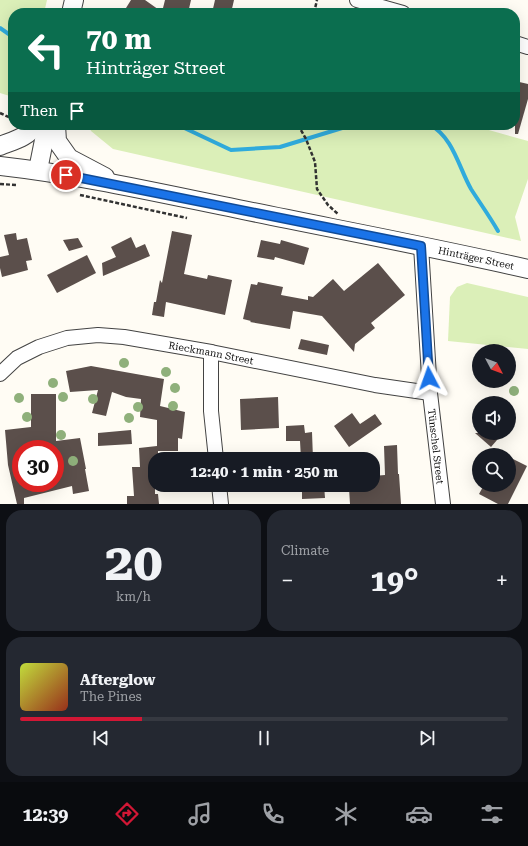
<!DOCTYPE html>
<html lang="en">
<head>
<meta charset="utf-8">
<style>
	body { margin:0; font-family:"Roboto Serif",serif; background:#242831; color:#f1f3f6; height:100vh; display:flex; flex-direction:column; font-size:15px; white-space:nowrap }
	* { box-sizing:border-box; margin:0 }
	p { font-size:13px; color:#9ea1a6 }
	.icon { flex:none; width:22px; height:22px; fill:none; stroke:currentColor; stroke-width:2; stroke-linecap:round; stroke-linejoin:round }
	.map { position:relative; height:504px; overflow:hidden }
	.details { display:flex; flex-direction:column; gap:6px; padding:6px; background:#0d0f14; flex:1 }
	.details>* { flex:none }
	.hud { position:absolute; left:8px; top:8px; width:512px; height:122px; border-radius:16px; box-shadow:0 4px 16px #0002; background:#0b6e4f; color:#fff; overflow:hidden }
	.needle { width:26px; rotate:131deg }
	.controls { position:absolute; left:472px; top:344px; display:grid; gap:8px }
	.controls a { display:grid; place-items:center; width:44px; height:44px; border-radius:50%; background:#171b24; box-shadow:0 4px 16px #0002; font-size:20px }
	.speed { position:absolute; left:12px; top:440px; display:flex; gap:8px; font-size:20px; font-weight:700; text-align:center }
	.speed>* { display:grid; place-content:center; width:52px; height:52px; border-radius:50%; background:#171b24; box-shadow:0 4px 16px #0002; line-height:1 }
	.speed .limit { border:6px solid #d22; background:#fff; color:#111 }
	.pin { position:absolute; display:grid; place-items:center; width:34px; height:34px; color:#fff; margin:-17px; border:2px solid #fff; border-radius:50%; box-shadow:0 1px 4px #0007 }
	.me { position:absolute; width:44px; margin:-22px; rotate:356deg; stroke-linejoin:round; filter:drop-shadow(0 0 3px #0008) }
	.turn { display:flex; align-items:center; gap:14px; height:84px; padding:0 12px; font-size:18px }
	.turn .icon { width:52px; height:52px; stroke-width:2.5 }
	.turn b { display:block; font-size:28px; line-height:34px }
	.then { display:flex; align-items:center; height:38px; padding:0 12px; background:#0003; gap:8px; font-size:15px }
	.big { font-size:30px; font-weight:700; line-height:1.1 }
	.details .widget { flex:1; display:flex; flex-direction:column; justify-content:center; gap:6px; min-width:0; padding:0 14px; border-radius:16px; background:#242831 }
	.details .dial { align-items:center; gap:0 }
	.dial b { font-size:52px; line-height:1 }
	.song { display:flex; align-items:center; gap:12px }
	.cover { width:48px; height:48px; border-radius:6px; background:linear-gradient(135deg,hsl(70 70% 55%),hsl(10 70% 35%)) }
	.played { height:4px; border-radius:2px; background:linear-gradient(90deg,#d21735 25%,#363941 25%) }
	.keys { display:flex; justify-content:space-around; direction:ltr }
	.heat { display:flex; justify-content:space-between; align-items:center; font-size:22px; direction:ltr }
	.details .tiles { flex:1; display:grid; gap:6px; grid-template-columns:1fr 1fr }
	.widget:last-child { grid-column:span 2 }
	.trip { position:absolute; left:148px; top:452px; width:232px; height:40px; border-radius:16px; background:#171b24; box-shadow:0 4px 16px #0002; font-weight:700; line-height:40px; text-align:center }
	.tab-bar { display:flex; height:64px; justify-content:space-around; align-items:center; background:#090b0e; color:#9ea1a6 }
	.tab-bar .icon { width:28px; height:28px }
	.tab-bar .on { color:#d21735 }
	.tab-bar b { font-size:18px; color:#f1f3f6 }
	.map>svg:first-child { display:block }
	.green { fill:#dbefb8 }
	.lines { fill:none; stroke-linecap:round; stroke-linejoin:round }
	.stream { stroke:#30abdc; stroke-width:4 }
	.building { fill:#5b4f4b; fill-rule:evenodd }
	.minor-casing { stroke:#434343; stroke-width:16 }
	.tertiary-casing { stroke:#434343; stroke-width:20 }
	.path { stroke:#323232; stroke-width:2.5; stroke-dasharray:4 2; stroke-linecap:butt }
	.minor { stroke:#fff; stroke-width:14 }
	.tertiary { stroke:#fff; stroke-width:18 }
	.tree { fill:#8fb07b }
	.route-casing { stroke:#114b97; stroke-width:10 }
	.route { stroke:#1a73e8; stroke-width:7 }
	.labels { text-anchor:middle; stroke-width:4; stroke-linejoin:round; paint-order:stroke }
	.street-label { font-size:10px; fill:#101010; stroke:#fff }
</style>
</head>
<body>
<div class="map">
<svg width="528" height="504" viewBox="0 0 528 504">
	<rect width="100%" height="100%" fill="#fffcf4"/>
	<g class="green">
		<polygon points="0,0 47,0 44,13 13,13 13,97 0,93"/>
		<polygon points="89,125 471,125 528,141 528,179 515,217 521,241 113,149 91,131"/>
		<polygon points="467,283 528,297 528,349 448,341 450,297 457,287"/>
	</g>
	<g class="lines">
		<g class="stream">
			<polyline points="0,28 13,37"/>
			<polyline points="178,125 231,150 280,147 352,125"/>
			<path d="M 430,125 C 453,137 459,168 471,189 C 480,203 490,217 498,231"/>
		</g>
	</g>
	<g class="building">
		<polygon points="131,0 145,0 162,12 165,0 191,0 188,13 133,13 126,8"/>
		<polygon points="215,0 234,0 231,13 212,13"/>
		<polygon points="515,81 528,84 528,99 518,134 515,134"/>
		<polygon points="172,231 192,235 184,274 207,279 208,275 232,280 225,315 166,302 164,317 152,315 154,302 156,302 160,280 162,283"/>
		<polygon points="16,233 17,240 27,238 32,260 26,261 28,270 2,277 0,268 0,257 9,255 4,235"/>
		<polygon points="131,237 136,248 145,244 150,256 103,276 102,263 116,257 111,247"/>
		<polygon points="78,238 83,247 69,251 63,240"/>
		<polygon points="261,240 280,244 281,240 309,248 304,265 275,257 274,260 257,257"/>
		<polygon points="87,255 96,273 57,293 47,275"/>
		<polygon points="378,263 405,295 371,323 375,328 355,344 354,352 322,316 293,311 290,329 250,322 251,321 243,319 251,284 257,285 258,282 283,287 281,295 308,300 308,296 313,297 333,279 344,291"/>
		<polygon points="301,339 329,345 327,355 298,349"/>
		<polygon points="91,366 164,379 160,406 185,412 182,439 178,438 178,451 158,451 158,459 155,459 155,494 158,494 159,504 127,504 127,496 134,496 132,467 140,467 139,448 157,446 157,420 140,417 141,399 126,397 112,392 106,416 92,413 98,390 70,392 66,371"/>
		<path d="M 31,394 L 56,394 L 56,441 L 80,438 L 86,469 L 85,469 L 89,491 L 73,494 L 72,486 L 24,498 L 24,504 L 17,504 L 8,465 L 5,430 L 31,427 ZM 19,449 L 55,449 L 55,483 L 21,483 Z"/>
		<polygon points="278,397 279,428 241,430 240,399"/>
		<polygon points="352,413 360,424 375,414 382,424 349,447 334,426"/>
		<polygon points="304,425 305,433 312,432 313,459 301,459 300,441 286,441 286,426"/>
		<polygon points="131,430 132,444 98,446 98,433"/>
		<polygon points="475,433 503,433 491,447"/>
		<polygon points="397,445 398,474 399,474 401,504 350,504 349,488 367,487 367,485 373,485 373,476 385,475 384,446"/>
		<polygon points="509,457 527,466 508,504 498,504 479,494 484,485 509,485"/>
		<polygon points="324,485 325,498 302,499 302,486"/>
	</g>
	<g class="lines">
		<defs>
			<g id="minor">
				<polyline points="357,0 403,13"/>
				<polyline points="515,43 528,47"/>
				<path id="s1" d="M 421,246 L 430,393 L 443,504"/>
				<polyline points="211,352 211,411 216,459"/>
				<path id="s2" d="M 0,374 L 17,358 L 39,347 L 67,338 L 98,335 L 124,337 L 211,352 L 375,385 L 430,393"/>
				<polyline points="219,485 221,504"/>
			</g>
			<g id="tertiary">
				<polyline points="71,13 74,0"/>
				<polyline points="56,125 57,141 69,158 105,177"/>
				<path d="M 0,146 C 12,141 29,137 35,125"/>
				<path id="s3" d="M 0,166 C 80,175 159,193 238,209 C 335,229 432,247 528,269"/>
				<polyline points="38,170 47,125"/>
			</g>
		</defs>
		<use href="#minor" class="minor-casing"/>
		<use href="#tertiary" class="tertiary-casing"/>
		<g class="path">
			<polyline points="314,13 317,0"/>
			<polyline points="0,113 13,119"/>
			<polyline points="298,125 306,139 315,162 317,189 328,205 338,214"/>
			<polyline points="0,184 16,185"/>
			<polyline points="80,195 187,218"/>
		</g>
		<use href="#minor" class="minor"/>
		<use href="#tertiary" class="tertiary"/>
	</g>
	<g class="tree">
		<circle cx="124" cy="363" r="5"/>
		<circle cx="166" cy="372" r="5"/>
		<circle cx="53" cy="383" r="5"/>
		<circle cx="175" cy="388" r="5"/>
		<circle cx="514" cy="391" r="5"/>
		<circle cx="63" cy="397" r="5"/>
		<circle cx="19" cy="398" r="5"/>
		<circle cx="93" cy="399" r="5"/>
		<circle cx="173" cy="406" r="5"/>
		<circle cx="138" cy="407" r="5"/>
		<circle cx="27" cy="417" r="5"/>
		<circle cx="129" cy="418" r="5"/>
		<circle cx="61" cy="435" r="5"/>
		<circle cx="73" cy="461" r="5"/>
	</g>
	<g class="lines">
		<defs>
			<polyline id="route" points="66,175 421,246 429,378"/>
		</defs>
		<use href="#route" class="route-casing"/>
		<use href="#route" class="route"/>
	</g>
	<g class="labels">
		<g class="street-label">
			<text dy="4" stroke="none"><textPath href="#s3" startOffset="485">Hinträger Street</textPath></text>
			<text dy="4" stroke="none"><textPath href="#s2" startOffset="223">Rieckmann Street</textPath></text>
			<text dy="4" stroke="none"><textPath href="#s1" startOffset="201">Tünschel Street</textPath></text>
		</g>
	</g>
</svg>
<div class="controls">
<a><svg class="needle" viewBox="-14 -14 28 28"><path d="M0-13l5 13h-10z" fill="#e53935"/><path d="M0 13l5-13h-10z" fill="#9ea1a6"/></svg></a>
<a><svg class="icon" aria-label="sound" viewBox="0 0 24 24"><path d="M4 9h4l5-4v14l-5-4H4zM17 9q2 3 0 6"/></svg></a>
<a><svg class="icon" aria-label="search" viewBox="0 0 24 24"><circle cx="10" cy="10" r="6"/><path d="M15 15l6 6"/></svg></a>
</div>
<div class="speed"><div class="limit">30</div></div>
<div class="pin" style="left:66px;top:175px;background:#d93025"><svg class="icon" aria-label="arrive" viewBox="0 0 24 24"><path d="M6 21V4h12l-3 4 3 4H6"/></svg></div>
<svg class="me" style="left:429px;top:378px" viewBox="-20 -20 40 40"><path d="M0-17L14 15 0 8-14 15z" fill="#1a73e8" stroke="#fff" stroke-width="4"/></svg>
<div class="trip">12:40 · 1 min · 250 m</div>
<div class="hud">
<div class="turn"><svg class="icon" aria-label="left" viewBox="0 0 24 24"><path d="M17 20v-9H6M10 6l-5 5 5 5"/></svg><div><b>70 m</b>Hinträger Street</div></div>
<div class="then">Then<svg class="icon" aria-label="arrive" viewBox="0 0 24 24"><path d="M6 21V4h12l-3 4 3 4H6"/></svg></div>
</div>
</div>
<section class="details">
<div class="tiles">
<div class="widget dial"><b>20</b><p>km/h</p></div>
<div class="widget"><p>Climate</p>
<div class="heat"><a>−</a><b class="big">19°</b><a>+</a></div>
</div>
<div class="widget">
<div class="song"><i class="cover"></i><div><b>Afterglow</b><p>The Pines</p></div></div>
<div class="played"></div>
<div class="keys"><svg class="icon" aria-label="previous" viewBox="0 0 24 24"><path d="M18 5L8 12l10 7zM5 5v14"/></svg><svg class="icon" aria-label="pause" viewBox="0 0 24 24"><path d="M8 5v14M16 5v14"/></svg><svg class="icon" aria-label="next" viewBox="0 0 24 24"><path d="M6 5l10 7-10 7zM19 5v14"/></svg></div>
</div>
</div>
</section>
<nav class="tab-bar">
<b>12:39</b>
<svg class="icon on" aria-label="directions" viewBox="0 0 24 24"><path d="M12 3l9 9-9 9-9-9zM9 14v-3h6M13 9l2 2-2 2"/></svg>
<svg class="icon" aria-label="music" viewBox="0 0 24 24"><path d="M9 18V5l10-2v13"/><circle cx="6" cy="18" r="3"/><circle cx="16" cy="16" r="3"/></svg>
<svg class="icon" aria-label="phone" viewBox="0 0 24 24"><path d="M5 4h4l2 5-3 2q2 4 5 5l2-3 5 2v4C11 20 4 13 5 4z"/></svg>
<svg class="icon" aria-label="climate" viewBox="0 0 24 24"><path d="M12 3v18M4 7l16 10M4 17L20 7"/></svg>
<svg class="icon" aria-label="car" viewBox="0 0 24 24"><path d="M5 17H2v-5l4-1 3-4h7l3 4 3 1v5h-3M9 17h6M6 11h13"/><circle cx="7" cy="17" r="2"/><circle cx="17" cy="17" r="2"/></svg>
<svg class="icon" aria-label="filters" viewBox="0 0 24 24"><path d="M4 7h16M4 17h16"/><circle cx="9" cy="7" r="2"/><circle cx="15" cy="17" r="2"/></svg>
</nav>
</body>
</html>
